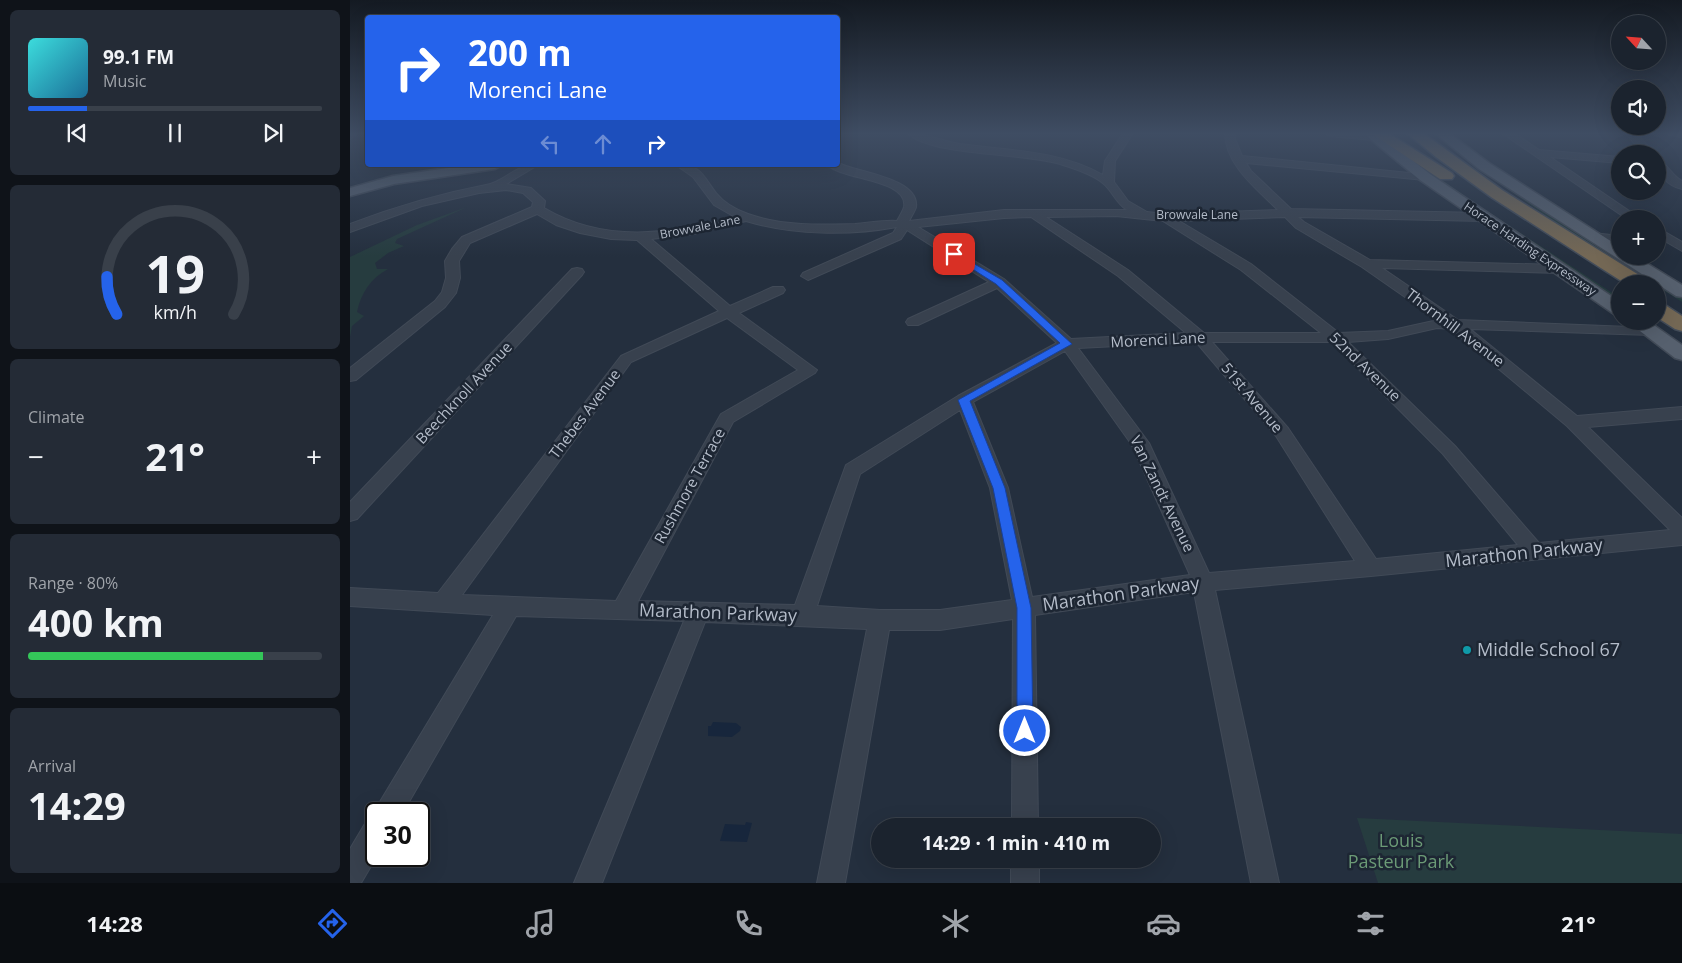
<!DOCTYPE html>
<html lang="en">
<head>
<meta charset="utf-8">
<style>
	body { margin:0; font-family:"Open Sans",sans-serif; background:#242b36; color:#f1f3f6; height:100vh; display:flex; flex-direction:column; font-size:19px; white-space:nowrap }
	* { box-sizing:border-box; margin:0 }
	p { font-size:16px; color:#a0a4aa }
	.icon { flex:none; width:28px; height:28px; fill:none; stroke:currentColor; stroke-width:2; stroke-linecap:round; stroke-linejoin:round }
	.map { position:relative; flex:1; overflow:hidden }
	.side { display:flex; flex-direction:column; gap:10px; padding:10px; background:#0f1319; width:350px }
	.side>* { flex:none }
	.guide { position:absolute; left:15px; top:15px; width:475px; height:152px; border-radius:5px; box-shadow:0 5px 20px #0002,0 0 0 1px #39404a; background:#2563eb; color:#fff; overflow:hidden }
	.needle { width:32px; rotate:296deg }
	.tools { position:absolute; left:1261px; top:15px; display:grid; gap:10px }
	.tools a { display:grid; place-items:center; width:55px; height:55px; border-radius:50%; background:#1b232e; box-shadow:0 5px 20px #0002,0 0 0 1px #39404a; font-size:25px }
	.speed { position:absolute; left:15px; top:802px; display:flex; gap:10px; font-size:25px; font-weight:700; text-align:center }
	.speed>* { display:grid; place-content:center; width:65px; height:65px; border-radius:50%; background:#1b232e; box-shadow:0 5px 20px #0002,0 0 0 1px #39404a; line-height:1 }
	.speed .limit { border:2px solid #111; border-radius:8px; background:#fff; color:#111 }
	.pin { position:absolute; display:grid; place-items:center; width:42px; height:42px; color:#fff; margin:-21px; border-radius:10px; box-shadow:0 2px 8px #0006 }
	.me { position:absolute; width:55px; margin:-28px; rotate:0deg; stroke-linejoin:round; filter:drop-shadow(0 0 4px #0008) }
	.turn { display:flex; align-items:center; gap:18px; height:105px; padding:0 20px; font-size:22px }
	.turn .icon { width:65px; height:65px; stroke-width:2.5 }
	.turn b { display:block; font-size:35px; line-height:42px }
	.lanes { display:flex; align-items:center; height:48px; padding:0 20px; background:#0003; justify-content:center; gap:25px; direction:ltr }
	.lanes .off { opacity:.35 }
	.big { font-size:38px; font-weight:700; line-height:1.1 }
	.side .card { flex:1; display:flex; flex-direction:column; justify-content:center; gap:8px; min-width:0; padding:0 18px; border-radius:8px; background:#242b36 }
	.side .dial { align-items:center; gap:0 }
	.dial svg { height:130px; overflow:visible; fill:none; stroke:#39404a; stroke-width:7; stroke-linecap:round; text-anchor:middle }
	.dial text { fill:#f1f3f6; stroke:none }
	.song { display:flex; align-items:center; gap:15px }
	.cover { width:60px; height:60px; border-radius:8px; background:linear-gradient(135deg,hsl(180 70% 55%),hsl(200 70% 35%)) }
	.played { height:5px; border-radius:2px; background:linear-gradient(90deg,#2563eb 20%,#39404a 20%) }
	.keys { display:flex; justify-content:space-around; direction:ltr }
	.heat { display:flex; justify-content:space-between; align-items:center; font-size:28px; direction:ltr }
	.charge { height:8px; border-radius:4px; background:linear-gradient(90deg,#34c759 80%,#39404a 0) }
	.trip { position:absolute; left:521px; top:818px; width:290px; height:50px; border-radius:25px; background:#1b232e; box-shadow:0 5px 20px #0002,0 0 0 1px #39404a; font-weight:700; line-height:50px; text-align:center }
	.tab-bar { display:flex; height:80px; justify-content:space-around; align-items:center; background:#0b0e12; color:#a0a4aa }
	.tab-bar .icon { width:35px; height:35px }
	.tab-bar .on { color:#2563eb }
	.tab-bar b { font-size:22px; color:#f1f3f6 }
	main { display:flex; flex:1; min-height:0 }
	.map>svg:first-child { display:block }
	.green { fill:#263c3f }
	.water { fill:#17263c }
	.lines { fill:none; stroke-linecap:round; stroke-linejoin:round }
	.minor-casing { stroke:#414a57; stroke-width:2 }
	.major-casing { stroke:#414a57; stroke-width:3 }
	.highway-casing { stroke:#434c59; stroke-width:3 }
	.minor { fill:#38414e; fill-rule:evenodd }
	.major { fill:#56606e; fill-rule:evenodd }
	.highway { fill:#746855; fill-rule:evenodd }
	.route { fill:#2563eb; stroke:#184099 }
	.culture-dot { fill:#0f9aa8; stroke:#1d2633; stroke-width:2 }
	.labels { text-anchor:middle; stroke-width:5; stroke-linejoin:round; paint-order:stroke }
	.far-street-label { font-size:12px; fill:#b4bcc9; stroke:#1d2633 }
	.street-label { font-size:15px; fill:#b4bcc9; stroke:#1d2633 }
	.near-street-label { font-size:18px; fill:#b4bcc9; stroke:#1d2633 }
	.near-poi-label { font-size:18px; fill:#b4bcc9; stroke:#1d2633; text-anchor:start }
	.near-park-label { font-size:18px; fill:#6b9a76; stroke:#1d2633 }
</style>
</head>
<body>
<main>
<section class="side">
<div class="card">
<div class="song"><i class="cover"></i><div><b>99.1 FM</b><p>Music</p></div></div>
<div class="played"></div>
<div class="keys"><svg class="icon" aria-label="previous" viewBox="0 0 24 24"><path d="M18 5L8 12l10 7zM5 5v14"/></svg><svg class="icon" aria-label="pause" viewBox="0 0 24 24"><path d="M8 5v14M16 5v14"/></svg><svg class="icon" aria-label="next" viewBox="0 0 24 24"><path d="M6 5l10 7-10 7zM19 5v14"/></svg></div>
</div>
<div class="card dial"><svg viewBox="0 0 100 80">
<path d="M14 69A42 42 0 1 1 86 69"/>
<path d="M14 69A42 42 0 0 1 8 46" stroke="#2563eb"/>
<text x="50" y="56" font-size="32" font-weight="700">19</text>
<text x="50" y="72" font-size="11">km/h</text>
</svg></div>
<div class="card"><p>Climate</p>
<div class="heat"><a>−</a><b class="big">21°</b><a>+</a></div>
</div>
<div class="card"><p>Range · 80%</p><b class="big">400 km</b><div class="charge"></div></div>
<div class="card"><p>Arrival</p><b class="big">14:29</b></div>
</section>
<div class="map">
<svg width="1332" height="883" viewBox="0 0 1332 883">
	<rect width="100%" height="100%" fill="#242f3e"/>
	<g class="green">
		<polygon points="1053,153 1131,207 1270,298 1270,305 1088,181"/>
		<polygon points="1133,172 1332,297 1332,302 1308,287 1308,284 1302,284 1234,242"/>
		<path d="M 117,207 L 47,239 L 45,243 L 54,246 L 38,253 L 25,263 L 27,269 L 38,269 C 21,278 11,293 7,312 L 14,316 L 2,326 L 0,337 L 0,257 L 67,225 Z"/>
		<polygon points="1007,818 1332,834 1332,883 1028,883"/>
	</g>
	<g class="water">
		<polygon points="363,722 386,723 391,727 390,731 382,737 358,736 358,726 361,726"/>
		<polygon points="396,822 402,823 397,842 370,841 375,824 395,825"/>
	</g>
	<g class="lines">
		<defs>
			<g id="minor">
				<polygon points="0,133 8,133 0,139"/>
				<path d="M 557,133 C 575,133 592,141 610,144 C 660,151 708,150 753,175 L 755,161 L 773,133 L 783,133 L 765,161 L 764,182 L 778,201 L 797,212 L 816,214 L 928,210 C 908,190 875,165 875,133 L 885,133 L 885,139 L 892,156 L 1079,175 L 1081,177 L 1079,179 L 1075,180 L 896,163 L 901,171 L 941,209 L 1133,213 L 1139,217 L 1133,221 L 948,217 L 954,222 L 1020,260 L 1209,265 L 1216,269 L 1209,273 L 1032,268 L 1108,320 L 1305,328 L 1307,331 L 1305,334 L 1300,335 L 1120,329 L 1227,416 L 1332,407 L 1332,419 L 1238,427 L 1332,518 L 1332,545 L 1021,576 L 865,590 L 929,883 L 901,883 L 844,592 L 685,615 L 688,826 L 662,826 L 663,619 L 590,630 L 539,630 L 495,883 L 467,883 L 517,629 L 355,622 L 252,883 L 224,883 L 334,621 L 166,616 L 52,814 L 26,814 L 27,856 L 11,883 L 0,883 L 0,849 L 16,822 L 26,819 L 24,814 L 28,805 L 143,615 L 0,606 L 0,588 L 88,593 L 271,356 L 369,311 L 287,240 L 261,239 L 230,233 L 206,225 L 187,214 L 120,243 L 109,261 L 110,278 L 106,293 L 95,307 L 6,380 L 0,381 L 0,368 L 85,301 L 92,292 L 96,278 L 95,261 L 102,249 L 112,237 L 182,207 L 183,202 L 173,193 L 156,190 L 129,193 L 72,206 L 0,232 L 0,224 C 45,207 89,194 136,185 C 155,182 163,165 188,165 L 156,184 L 181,188 L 195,201 L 194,208 C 255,244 319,234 385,217 L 364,205 L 343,177 L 326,165 C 352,165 352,175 366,193 C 374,203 387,210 398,214 C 432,226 470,225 505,224 C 519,223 533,220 547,221 C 549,217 553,211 554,207 C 559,179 492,180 478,165 L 488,165 L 488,163 C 506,172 570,178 566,207 C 565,211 561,217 559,221 L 654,210 L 777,210 C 766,203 763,192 754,184 C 744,175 726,169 713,165 C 674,152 583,157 557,133 ZM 766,216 L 813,221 L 891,270 L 971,333 L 854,333 L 778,270 L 696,217 ZM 681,217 L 768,276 L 836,333 L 721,339 L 654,279 L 568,227 L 654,218 ZM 935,217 L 946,228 L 1012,267 L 1088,320 L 1038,331 L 989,333 L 901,264 L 829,221 ZM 396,221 C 443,235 499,236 547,227 L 543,233 L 453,273 L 451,276 L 458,280 L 551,239 L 557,230 L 639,282 L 558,319 L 556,322 L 558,325 L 568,325 L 647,288 L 707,343 L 608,396 L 496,465 L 445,605 L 288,601 L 383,422 L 465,373 L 467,370 L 389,313 L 433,293 L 435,290 L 433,287 L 423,287 L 380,306 L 301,239 L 343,234 ZM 377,318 L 448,370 L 371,414 L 266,601 L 112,595 L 281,362 ZM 1087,328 L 1101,329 L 1217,426 L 1320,530 L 1189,543 L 1105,446 L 998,342 L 1038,339 ZM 846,342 L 926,436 L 1005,561 L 859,573 L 799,443 L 728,348 ZM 862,342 L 982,342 L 1093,454 L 1168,545 L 1026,559 L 938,428 ZM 715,351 L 782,445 L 840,575 L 682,597 L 658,488 L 623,402 ZM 610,410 L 640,488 L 662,600 L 590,610 L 530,610 L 467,606 L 510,474 Z"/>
				<polygon points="975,133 1027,135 1028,137 1023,140 980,136"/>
				<polygon points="1152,133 1164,133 1189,150 1270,157 1270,163 1200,157 1291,219 1277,219"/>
				<polygon points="1276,133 1287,133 1304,154 1293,154"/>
				<polygon points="1318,133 1332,133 1332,137 1319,135"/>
				<path d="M 1308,160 C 1317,163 1322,176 1332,181 L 1332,189 C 1318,186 1306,174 1308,160 Z"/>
				<polygon points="1308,228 1332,242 1332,251 1308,237"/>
				<polygon points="1243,233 1270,236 1270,244 1239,240 1237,237"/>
				<polygon points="227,268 232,269 234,272 232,275 7,519 0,521 0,502 222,269"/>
				<rect x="661" y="859" width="28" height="24"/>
			</g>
			<g id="major">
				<polygon points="1013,133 1027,133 1080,174 1270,302 1270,315 1264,314 1070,180"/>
				<polygon points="1085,133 1099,133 1139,163 1270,247 1270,256 1285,256 1332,285 1332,297 1326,296 1129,169"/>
				<polygon points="118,165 152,165 145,169 44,184 0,196 0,188 43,176"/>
				<polygon points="1277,321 1298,321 1332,345 1332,360 1325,358"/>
			</g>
			<g id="highway">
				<polygon points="1021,133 1038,133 1102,173 1104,176 1102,179 1090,179"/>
				<polygon points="1057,133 1073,133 1152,190 1297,280 1300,284 1276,284 1254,270 1141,197 1086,157"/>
				<polygon points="1308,303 1315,305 1332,316 1332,331 1325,329 1308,318"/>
			</g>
		</defs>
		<use href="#minor" class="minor-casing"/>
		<use href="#major" class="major-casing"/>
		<use href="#highway" class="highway-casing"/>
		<use href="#minor" class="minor"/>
		<use href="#major" class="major"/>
		<use href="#highway" class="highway"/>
	</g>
	<linearGradient id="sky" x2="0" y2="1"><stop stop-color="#141a22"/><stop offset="0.52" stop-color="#3f4d63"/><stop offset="1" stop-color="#3f4d63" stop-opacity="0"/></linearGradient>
	<rect width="1332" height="257" fill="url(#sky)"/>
	<polygon class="route" points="604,252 652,280 722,344 620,401 655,488 681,608 683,731 680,737 675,739 669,737 667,731 667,608 643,488 608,400 710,343 646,284 602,256 600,254"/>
	<circle class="culture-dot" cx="1117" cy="650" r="5"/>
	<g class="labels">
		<g class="far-street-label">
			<text x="847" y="219">Browvale Lane</text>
			<text transform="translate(350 227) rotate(-11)" y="4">Browvale Lane</text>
			<text transform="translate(1180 249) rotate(34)" y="4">Horace Harding Expressway</text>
		</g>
		<g class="street-label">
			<text transform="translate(1105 328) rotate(37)" y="5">Thornhill Avenue</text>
			<text transform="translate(808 340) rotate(-3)" y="5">Morenci Lane</text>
			<text transform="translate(1015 367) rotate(44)" y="5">52nd Avenue</text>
			<text transform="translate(114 393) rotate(-47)" y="5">Beechknoll Avenue</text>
			<text transform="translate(902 398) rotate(50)" y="5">51st Avenue</text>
			<text transform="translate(235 414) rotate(-53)" y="5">Thebes Avenue</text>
			<text transform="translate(340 486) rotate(-61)" y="5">Rushmore Terrace</text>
			<text transform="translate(812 494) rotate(64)" y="5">Van Zandt Avenue</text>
		</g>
		<g class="near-street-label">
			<text transform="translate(1174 553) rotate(-6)" y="6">Marathon Parkway</text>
			<text transform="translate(771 594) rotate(-8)" y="6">Marathon Parkway</text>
			<text transform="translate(368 613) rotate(2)" y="6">Marathon Parkway</text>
		</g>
		<g class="near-poi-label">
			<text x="1127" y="656">Middle School 67</text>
		</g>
		<g class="near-park-label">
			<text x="1051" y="847">Louis<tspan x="1051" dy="21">Pasteur Park</tspan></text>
		</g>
	</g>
</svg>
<div class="tools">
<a><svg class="needle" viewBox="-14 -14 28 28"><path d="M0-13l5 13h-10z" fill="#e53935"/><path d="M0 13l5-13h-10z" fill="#a0a4aa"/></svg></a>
<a><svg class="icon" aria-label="sound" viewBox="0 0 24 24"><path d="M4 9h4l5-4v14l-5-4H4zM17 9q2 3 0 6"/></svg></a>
<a><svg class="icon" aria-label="search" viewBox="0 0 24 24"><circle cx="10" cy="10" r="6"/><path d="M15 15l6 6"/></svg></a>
<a>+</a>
<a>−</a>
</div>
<div class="speed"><div class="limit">30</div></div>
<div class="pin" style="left:604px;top:254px;background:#d93025"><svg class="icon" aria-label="arrive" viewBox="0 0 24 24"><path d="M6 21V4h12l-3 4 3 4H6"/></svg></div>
<svg class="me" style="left:675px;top:731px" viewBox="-20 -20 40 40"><circle r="17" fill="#2563eb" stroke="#fff" stroke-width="3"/><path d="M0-11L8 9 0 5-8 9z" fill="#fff"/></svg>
<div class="trip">14:29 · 1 min · 410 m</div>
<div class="guide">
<div class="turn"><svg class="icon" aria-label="right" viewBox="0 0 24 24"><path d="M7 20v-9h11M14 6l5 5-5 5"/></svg><div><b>200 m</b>Morenci Lane</div></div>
<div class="lanes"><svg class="icon off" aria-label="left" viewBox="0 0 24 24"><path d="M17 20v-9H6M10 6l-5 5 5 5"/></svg><svg class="icon off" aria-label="ahead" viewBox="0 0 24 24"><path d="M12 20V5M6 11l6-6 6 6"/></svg><svg class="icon" aria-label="right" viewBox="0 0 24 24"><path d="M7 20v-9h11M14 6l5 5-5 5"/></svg></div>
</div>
</div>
</main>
<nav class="tab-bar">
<b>14:28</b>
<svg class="icon on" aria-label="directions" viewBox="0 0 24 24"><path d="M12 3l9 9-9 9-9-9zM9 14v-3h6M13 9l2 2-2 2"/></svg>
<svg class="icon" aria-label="music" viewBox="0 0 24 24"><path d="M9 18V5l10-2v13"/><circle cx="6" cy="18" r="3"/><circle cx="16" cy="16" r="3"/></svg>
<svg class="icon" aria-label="phone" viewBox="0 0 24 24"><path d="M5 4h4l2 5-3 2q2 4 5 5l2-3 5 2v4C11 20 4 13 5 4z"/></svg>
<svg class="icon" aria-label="climate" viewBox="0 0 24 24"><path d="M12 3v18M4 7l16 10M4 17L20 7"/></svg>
<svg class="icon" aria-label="car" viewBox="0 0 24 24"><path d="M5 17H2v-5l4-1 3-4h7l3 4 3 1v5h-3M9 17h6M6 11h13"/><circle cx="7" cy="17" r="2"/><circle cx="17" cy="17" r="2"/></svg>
<svg class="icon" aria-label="filters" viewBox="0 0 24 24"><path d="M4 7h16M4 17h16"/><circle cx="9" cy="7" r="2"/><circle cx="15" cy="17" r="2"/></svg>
<b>21°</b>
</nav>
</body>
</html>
